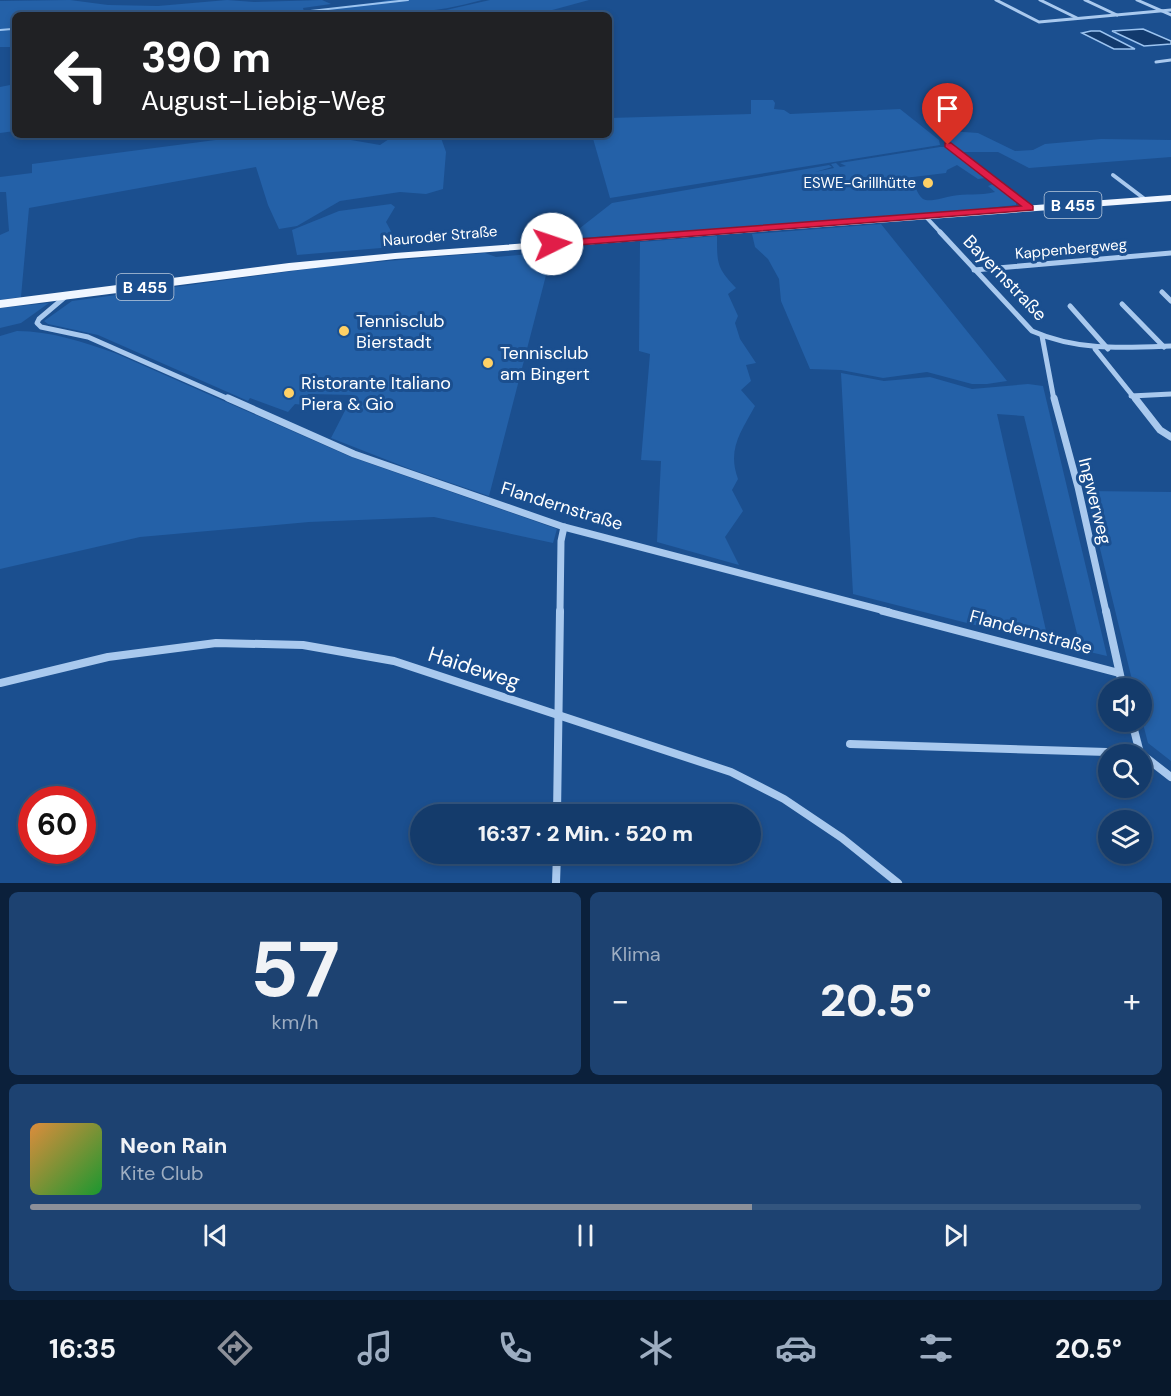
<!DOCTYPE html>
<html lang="de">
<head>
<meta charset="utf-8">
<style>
	body { margin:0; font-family:"DM Sans",sans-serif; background:#1d4271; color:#f1f3f6; height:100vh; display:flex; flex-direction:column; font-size:22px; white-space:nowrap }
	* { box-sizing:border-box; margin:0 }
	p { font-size:20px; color:#9dadc1 }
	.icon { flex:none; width:33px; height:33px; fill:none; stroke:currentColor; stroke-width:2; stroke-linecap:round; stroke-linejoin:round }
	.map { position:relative; height:883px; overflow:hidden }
	.sheet { display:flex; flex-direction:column; gap:9px; padding:9px; background:#0b203b; flex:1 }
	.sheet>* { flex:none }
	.guide { position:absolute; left:12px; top:12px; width:600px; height:126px; border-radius:9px; box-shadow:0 3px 9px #0003,0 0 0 2px #33557e; background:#202124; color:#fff; overflow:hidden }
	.controls { position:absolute; left:1098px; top:678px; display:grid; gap:12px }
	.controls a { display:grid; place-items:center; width:54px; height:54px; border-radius:50%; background:#143b6b; box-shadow:0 3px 9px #0003,0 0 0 2px #33557e; font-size:30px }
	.speed { position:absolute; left:18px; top:786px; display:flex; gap:12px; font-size:30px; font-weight:700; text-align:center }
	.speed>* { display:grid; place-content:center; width:78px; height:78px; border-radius:50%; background:#143b6b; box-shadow:0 3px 9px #0003,0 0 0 2px #33557e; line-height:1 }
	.speed .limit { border:9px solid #d22; background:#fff; color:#111 }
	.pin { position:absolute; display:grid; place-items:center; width:51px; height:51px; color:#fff; margin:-62px -26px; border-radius:50% 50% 50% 0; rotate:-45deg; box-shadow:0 0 6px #0007 }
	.pin .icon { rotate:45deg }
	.me { position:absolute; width:66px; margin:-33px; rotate:86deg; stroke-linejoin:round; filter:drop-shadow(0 0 4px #0008) }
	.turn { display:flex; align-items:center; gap:21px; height:126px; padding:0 30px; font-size:27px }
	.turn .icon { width:78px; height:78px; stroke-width:2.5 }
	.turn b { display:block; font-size:42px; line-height:51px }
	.big { font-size:45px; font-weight:800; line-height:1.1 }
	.sheet .tile { flex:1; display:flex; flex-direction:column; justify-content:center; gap:9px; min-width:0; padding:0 21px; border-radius:9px; background:#1d4271 }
	.sheet .dial { align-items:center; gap:0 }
	.dial b { font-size:78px; line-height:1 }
	.song { display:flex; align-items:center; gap:18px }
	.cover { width:72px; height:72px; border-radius:9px; background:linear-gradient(135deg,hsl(30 70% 55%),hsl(130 70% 35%)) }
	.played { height:6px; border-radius:3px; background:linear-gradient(90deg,#8c9099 65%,#33557e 65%) }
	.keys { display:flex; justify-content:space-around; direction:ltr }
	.heat { display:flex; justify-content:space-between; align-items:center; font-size:33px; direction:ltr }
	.sheet .tiles { flex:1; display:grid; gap:9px; grid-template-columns:1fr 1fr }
	.tile:last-child { grid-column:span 2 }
	.trip { position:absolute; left:410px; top:804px; width:351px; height:60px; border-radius:30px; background:#143b6b; box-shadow:0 3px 9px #0003,0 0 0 2px #33557e; font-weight:800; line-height:60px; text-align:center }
	.menu { display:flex; height:96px; justify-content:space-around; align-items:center; background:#08182b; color:#9dadc1 }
	.menu .icon { width:42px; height:42px }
	.menu .current { color:#8c9099 }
	.menu b { font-size:27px; color:#f1f3f6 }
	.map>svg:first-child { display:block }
	.green { fill:#2461a8 }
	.water { fill:#123a6d; stroke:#9cc4f0; stroke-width:1.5 }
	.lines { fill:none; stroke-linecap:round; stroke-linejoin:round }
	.stream { stroke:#9cc4f0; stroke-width:2 }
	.street-far4 { stroke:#a9c9ee; stroke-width:3 }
	.street-far3 { stroke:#a9c9ee; stroke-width:4 }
	.street-far2 { stroke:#a9c9ee; stroke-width:5 }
	.street-far1 { stroke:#a9c9ee; stroke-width:7 }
	.street { stroke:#a9c9ee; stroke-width:8 }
	.primary { fill:#f0f6ff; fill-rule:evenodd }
	.route { fill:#e11d48; stroke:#92132f; stroke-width:1.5 }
	.poi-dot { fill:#ffd166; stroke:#1b4f8f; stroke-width:2 }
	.labels { text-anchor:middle; stroke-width:6; stroke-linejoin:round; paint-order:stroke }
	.far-poi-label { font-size:15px; fill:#fff; stroke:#1b4f8f; text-anchor:end }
	.far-street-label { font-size:15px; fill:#fff; stroke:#1b4f8f }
	.shield { fill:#1b4f8f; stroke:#bbcadd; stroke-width:1.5 }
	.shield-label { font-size:16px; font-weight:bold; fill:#fff }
	.street-label { font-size:18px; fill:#fff; stroke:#1b4f8f }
	.poi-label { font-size:18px; fill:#fff; stroke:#1b4f8f; text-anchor:start }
	.near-street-label { font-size:21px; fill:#fff; stroke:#1b4f8f }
</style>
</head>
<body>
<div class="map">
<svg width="1171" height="883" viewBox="0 0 1171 883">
	<rect width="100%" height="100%" fill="#1b4f8f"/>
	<g class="green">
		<polygon points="70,0 108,5 158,6 227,0 254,2 322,0 331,4 303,8 305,15 15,15 15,53 14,47 0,47 0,1"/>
		<path d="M 388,0 L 482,0 C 424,17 366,15 306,15 L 305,11 L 365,5 Z"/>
		<polygon points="490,0 589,0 534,15 424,15"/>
		<polygon points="15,84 15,131 0,133 0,87"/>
		<polygon points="751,100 773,100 775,103 774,109 784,110 790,114 900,109 939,140 940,145 610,198 592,135 609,135 609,118 751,114"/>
		<polygon points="949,131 978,133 1015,151 1033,150 1045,144 1101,139 1171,140 1171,157 1029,168 998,152 961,152 944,136 945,132"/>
		<polygon points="273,135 322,135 380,145 395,135 440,135 446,152 443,189 426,194 400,192 340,201 297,226 279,229 268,205 256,167 29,208 21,297 0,300 0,235 9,231 6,192 0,192 0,177 32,173 32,164 246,136 249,140"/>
		<path d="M 940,147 L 946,147 L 986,178 L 978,179 L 957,165 L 947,170 L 946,173 L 913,177 C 914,184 917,194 923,199 C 929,203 945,197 952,196 C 966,193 979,196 995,192 L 988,186 L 993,184 L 1016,202 L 1016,205 L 932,214 L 566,239 L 612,203 L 829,165 L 832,167 L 815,172 L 834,168 L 831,164 L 836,163 L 840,167 L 846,166 L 840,163 Z"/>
		<polygon points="391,204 395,207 386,222 392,233 409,242 405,246 297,255 292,230 339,211"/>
		<polygon points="881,224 1007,381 987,384 972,384 927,372 883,378 841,370 810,369 781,301 779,279 768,259 755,247 752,234"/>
		<path d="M 717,236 C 717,264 717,268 736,288 L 728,294 L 738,316 L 735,323 L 740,339 L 756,363 L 746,365 L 751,381 L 741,390 L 755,406 C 741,432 727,449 738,479 L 732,490 L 743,511 L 725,537 L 739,565 L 657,542 L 661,461 L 641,460 L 650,354 L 639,351 L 640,242 Z"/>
		<polygon points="552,252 489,496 410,469 331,438 353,395 308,394 303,405 295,404 288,412 250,398 248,401 98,335 48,324 44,321 72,301 234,279 330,266 434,257 485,253 496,257"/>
		<polygon points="49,303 21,323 0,328 0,308"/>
		<path d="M 17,331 C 51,331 83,342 115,353 L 351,457 L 557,529 L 553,543 L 434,517 L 309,522 L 140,537 L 0,569 L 0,336 Z"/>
		<polygon points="841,373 884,381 930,377 972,389 1028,384 1043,386 1107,656 1081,650 1024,416 997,414 1049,644 853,594"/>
		<polygon points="1086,491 1171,492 1171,761 1148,743 1142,720 1142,688 1134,688"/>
	</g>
	<g class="water">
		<polygon points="1143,29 1171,41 1171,44 1144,46 1112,31"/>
		<polygon points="1091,31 1100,31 1135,49 1114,49 1082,33"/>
	</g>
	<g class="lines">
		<g class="stream">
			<polyline points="275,15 408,0"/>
			<polyline points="0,30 12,29 14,35"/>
		</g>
		<g class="street-far4">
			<polyline points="996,0 1039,22 1171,10"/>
			<polyline points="1040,0 1077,18"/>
			<polyline points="1085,0 1117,15"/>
			<polyline points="1137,0 1171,15"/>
			<polyline points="1156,62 1171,60"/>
		</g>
		<g class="street-far3">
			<polyline points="948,145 1030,208"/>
			<polyline points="1113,175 1146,200"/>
			<polyline points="926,217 941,233"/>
		</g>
		<g class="street-far2">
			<path d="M 940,232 L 1032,331 C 1077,351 1123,348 1171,346"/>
			<polyline points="974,270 1171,253"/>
			<polyline points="1162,292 1171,301"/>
			<polyline points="65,297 39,319 37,323 41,327 88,337 231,400"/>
			<polyline points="1122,304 1164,347"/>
			<polyline points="1070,306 1108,349"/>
			<polyline points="1042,336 1054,400"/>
			<polyline points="1095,349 1136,400"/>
			<polyline points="1131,396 1171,394"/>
		</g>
		<g class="street-far1">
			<polyline points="228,398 354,454 564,527 889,612"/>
			<polyline points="1054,398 1078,487 1106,612"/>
			<polyline points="1135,398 1160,430 1171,437"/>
			<polyline points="560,612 561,541 564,527"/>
		</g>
		<g class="street">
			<polyline points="883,611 1119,673"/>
			<polyline points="1106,611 1123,688"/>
			<polyline points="0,683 108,657 216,643 303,645 394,661 731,772 784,799 842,838 898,883"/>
			<polyline points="1132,722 1140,753"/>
			<polyline points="850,744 1140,753 1171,777"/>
			<polyline points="557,814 560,611"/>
			<polyline points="556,883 557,854"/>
		</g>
		<polygon class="primary" points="1171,195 1171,201 395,259 289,271 0,308 0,300 289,263 395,253"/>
	</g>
	<polygon class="route" points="945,143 951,143 1033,206 1033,210 552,247 546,244 552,241 1021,206 945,147"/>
	<g class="poi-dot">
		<circle cx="928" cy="183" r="6"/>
		<circle cx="344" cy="331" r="6"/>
		<circle cx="488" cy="363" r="6"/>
		<circle cx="289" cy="393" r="6"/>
	</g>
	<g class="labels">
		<g class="far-poi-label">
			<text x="916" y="188">ESWE-Grillhütte</text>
		</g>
		<g class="far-street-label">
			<text transform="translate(440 236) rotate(-5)" y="5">Nauroder Straße</text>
			<text transform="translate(1071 249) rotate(-5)" y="5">Kappenbergweg</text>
		</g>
		<g class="shield">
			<rect x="1044.5" y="192" width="57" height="26" rx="4.5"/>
			<rect x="116.5" y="274" width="57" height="26" rx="4.5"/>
		</g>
		<g class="shield-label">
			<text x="1073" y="211">B 455</text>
			<text x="145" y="293">B 455</text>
		</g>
		<g class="street-label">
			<text transform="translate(1005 278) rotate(46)" y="6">Bayernstraße</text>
			<text transform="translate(1095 501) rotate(76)" y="6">Ingwerweg</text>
			<text transform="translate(562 506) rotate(17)" y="6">Flandernstraße</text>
			<text transform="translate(1031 632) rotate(15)" y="6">Flandernstraße</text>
		</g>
		<g class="poi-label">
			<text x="356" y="327">Tennisclub<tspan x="356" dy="21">Bierstadt</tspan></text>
			<text x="500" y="359">Tennisclub<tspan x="500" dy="21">am Bingert</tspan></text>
			<text x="301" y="389">Ristorante Italiano<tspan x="301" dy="21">Piera &amp; Gio</tspan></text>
		</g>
		<g class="near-street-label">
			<text transform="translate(474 668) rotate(18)" y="7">Haideweg</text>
		</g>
	</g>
</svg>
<div class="controls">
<a><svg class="icon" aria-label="sound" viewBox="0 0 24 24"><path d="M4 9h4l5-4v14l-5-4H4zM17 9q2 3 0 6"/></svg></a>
<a><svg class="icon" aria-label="search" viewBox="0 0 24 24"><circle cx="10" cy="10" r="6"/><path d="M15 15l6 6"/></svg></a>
<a><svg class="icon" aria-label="layers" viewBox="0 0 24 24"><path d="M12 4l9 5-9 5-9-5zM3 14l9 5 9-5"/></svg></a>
</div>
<div class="speed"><div class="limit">60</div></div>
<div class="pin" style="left:948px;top:145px;background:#d93025"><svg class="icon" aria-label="arrive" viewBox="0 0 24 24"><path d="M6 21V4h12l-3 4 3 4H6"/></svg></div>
<svg class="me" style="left:552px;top:244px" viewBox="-20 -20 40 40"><circle r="19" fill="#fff"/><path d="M0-13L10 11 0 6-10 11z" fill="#e11d48"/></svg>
<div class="trip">16:37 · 2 Min. · 520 m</div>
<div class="guide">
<div class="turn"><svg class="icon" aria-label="left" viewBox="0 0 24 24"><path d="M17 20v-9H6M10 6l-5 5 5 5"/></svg><div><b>390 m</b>August-Liebig-Weg</div></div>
</div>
</div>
<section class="sheet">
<div class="tiles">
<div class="tile dial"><b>57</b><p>km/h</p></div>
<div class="tile"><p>Klima</p>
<div class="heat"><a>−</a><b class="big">20.5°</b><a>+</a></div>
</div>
<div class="tile">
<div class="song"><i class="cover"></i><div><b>Neon Rain</b><p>Kite Club</p></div></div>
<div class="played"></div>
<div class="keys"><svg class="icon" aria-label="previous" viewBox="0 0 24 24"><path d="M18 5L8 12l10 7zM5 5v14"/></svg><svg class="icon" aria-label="pause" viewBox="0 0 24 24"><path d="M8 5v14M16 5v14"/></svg><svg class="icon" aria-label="next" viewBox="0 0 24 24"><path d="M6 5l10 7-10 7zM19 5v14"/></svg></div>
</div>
</div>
</section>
<nav class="menu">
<b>16:35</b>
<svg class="icon current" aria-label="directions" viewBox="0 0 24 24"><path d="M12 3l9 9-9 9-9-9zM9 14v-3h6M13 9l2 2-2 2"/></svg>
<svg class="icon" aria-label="music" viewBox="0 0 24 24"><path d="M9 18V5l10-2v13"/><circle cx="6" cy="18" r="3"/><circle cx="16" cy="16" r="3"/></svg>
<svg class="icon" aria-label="phone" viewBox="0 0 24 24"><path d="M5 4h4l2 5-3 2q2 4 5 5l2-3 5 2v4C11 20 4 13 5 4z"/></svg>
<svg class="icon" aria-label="climate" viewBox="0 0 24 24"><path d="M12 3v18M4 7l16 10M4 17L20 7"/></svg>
<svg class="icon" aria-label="car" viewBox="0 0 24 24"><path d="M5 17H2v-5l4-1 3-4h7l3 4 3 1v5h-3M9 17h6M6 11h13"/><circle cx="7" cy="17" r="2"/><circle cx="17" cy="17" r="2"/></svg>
<svg class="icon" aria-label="filters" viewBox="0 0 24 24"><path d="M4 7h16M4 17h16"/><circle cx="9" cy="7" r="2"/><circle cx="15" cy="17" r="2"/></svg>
<b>20.5°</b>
</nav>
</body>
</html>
